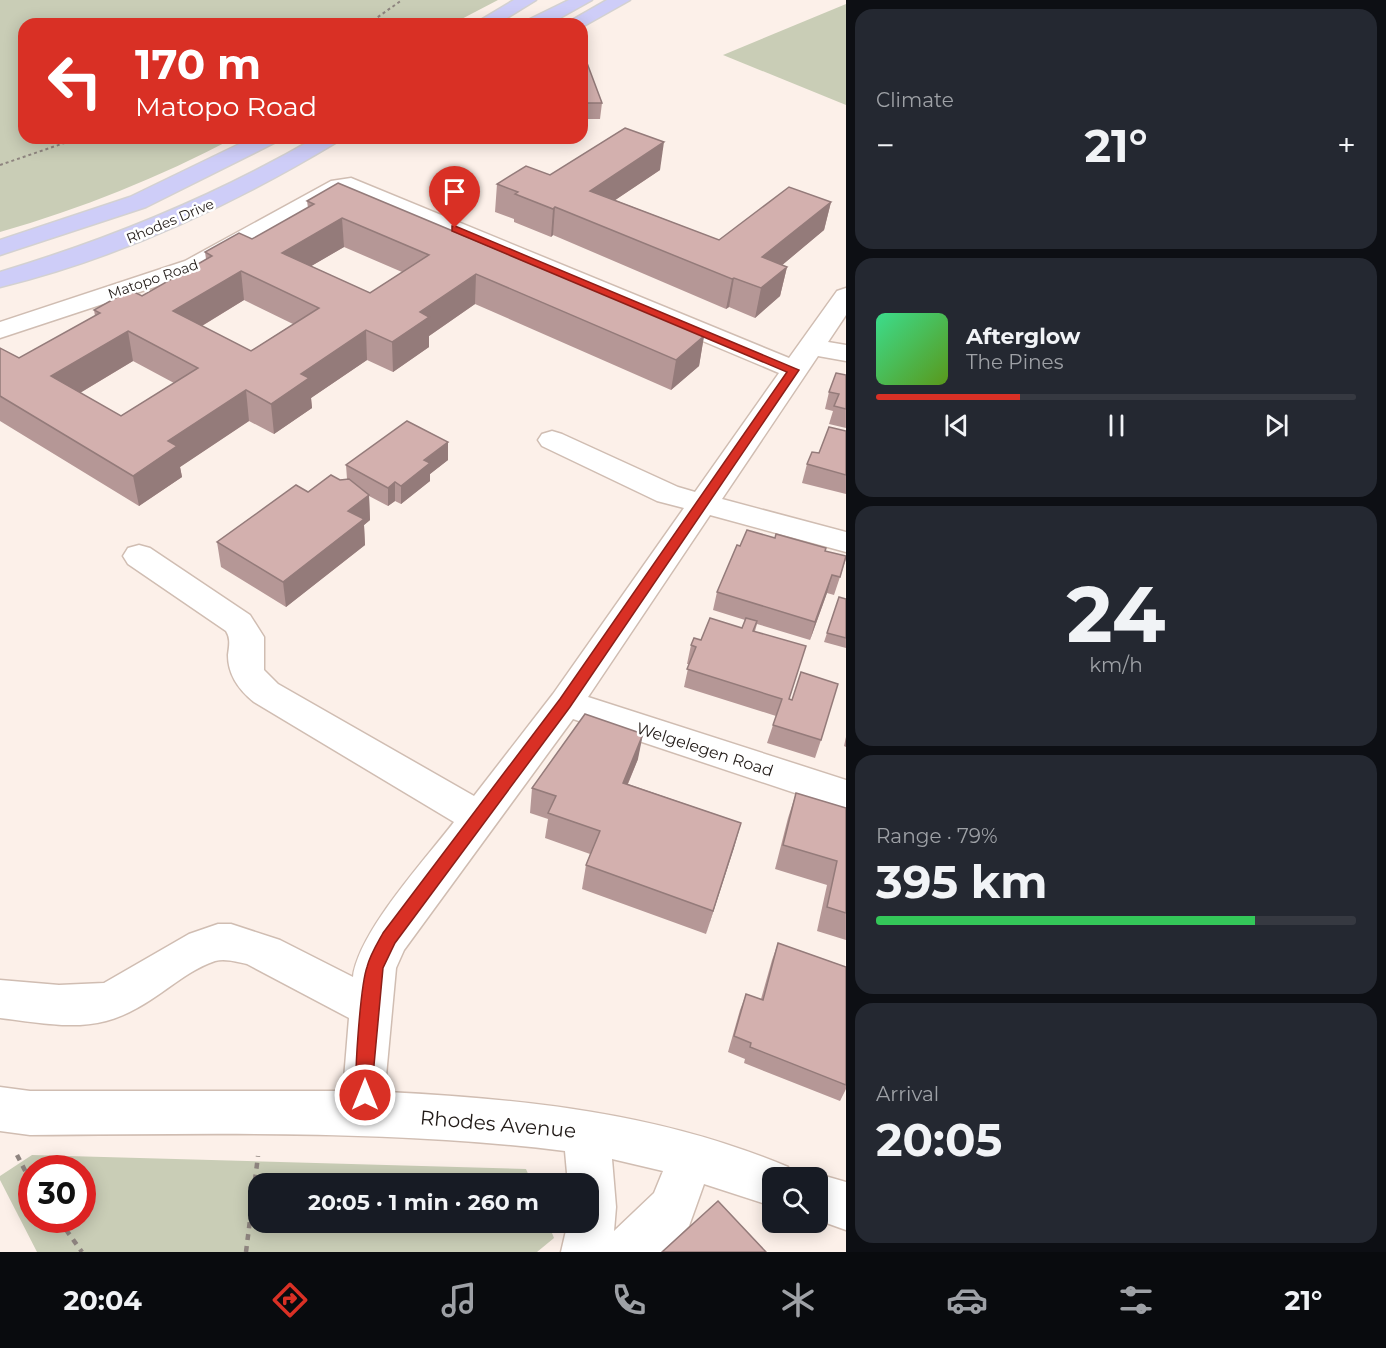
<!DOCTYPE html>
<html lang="en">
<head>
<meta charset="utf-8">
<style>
	body { margin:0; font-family:Montserrat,sans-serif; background:#242831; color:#f1f3f6; height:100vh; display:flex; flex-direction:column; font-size:22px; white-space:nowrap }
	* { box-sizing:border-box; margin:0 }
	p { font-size:20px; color:#9ea1a6 }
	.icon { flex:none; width:33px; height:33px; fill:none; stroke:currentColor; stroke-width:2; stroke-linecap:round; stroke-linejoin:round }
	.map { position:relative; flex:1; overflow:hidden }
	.details { display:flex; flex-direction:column; gap:9px; padding:9px; background:#0d0f14; width:540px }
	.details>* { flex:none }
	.guide { position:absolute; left:18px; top:18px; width:570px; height:126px; border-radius:18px; box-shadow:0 3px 15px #0003; background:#d93025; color:#fff; overflow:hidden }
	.fabs { position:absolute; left:762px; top:1167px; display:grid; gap:12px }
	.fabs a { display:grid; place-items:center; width:66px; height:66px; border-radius:12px; background:#171b24; box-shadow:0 3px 15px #0003; font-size:30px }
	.speed { position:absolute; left:18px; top:1155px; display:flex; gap:12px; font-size:30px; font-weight:700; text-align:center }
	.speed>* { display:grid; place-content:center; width:78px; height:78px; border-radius:50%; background:#171b24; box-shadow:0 3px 15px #0003; line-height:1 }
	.speed .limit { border:9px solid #d22; background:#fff; color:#111 }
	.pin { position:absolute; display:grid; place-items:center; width:51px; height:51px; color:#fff; margin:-62px -26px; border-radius:50% 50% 50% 0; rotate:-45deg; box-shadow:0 0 6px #0007 }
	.pin .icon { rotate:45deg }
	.me { position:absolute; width:66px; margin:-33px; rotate:0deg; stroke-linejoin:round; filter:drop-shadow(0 0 4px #0008) }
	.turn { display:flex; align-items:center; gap:21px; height:126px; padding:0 18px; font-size:27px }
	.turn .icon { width:78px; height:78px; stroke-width:2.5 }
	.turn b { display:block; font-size:42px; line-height:51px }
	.big { font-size:45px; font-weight:700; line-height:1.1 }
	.details .card { flex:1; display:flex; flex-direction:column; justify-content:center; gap:9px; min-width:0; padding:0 21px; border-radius:18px; background:#242831 }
	.details .dial { align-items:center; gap:0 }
	.dial b { font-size:78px; line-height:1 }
	.song { display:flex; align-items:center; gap:18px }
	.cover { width:72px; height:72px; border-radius:9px; background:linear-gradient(135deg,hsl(150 70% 55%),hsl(90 70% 35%)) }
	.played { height:6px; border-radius:3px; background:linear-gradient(90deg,#d93025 30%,#363941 30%) }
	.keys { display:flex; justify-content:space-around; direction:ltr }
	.heat { display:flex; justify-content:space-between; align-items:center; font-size:33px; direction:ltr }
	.charge { height:9px; border-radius:4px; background:linear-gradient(90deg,#34c759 79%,#363941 0) }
	.trip { position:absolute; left:248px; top:1173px; width:351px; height:60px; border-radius:18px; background:#171b24; box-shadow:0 3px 15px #0003; font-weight:700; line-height:60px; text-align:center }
	.dock { display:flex; height:96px; justify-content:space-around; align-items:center; background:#090b0e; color:#9ea1a6 }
	.dock .icon { width:42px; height:42px }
	.dock .on { color:#d93025 }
	.dock b { font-size:27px; color:#f1f3f6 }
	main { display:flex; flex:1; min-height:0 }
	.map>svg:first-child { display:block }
	.green { fill:#c9cdb6; fill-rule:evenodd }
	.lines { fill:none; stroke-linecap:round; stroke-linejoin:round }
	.minor-casing { stroke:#d0bdb2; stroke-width:3 }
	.highway-casing { stroke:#d3d1d1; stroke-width:3 }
	.path-far1 { stroke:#8e847f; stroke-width:2; stroke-dasharray:3 3; stroke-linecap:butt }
	.path { stroke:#8e847f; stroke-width:4.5; stroke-dasharray:6 6; stroke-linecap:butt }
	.minor { fill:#fff; fill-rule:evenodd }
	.highway { fill:#cecdf8; fill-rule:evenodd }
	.wall { fill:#b59796; fill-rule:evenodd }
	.shaded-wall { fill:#947b7a }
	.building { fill:#d3b0ae; stroke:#947b7a; stroke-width:1.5; fill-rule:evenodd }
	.route { fill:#d93025; stroke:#8d1f18; stroke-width:1.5 }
	.labels { text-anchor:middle; stroke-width:5; stroke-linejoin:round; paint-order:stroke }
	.far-street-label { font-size:14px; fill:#211a17; stroke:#fff }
	.street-label { font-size:16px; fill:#211a17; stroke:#fff }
	.near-street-label { font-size:20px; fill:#211a17; stroke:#fff }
</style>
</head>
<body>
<main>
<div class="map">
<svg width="846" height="1252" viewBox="0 0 846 1252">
	<rect width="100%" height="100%" fill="#fcf0e9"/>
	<g class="green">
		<path d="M 0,0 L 498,0 L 452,24 L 24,24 L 24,138 L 234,138 C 160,177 81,209 0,232 Z"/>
		<polygon points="846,4 846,105 723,55"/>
		<path d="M 32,1155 L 526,1169 L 532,1183 L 258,1184 L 258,1222 L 548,1223 L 554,1238 L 537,1252 L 37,1252 L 0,1180 L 0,1176 ZM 82,1168 L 82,1220 L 32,1220 L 32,1168 Z"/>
	</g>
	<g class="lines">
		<defs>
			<g id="minor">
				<path d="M 351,178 L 789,358 L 837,291 L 846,288 L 846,315 L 828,342 L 846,345 L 846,361 L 818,356 L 722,499 L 846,532 L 846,552 L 710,515 L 588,697 L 846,780 L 846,810 L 573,719 L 404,950 L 396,968 L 386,1076 L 387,1092 C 525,1099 660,1113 788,1167 L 793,1178 L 772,1178 L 772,1206 L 704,1184 L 689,1226 L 662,1252 L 561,1252 L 568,1222 L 588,1222 L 588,1184 L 568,1184 L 565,1151 C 387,1129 209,1134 30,1135 L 0,1131 L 0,1087 L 30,1091 L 343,1091 L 349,1018 L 247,964 C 237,962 226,958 215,961 C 177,974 151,1009 106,1021 C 72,1030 34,1022 0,1018 L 0,980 L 59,985 L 104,983 L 189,934 L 218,924 L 231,924 L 280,940 L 353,977 C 359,931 425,860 454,822 L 254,702 C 239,690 228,675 228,655 C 229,646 231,639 226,631 L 128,564 L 123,556 L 128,548 L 139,545 L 150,548 L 250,615 L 264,637 L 264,670 L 278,684 L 474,796 L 553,694 L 684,508 L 657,501 L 542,446 L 538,440 L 542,434 L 552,431 L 562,434 L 678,487 L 695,492 L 779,373 L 348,192 L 203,271 L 0,338 L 0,322 L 185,261 L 331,181 ZM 612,1159 L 663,1171 L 654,1193 L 614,1231 L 616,1207 Z"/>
				<polygon points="818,1174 846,1182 846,1230 818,1220 818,1178 809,1178"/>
			</g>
			<g id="highway">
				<polygon points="514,0 536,0 497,24 474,24"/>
				<polygon points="569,0 592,0 549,24 526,24 528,20"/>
				<polygon points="607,0 630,0 582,27 582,24 565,24"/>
				<polygon points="252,138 280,138 276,142 146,207 0,255 0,240 130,197"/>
				<path d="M 315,138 L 341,138 L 337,142 C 232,205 119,258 0,287 L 0,272 C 110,239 215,196 315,138 Z"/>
			</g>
		</defs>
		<use href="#minor" class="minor-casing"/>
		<use href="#highway" class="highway-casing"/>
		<g class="path-far1">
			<polyline points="368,24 402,0"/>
			<polyline points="0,165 79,138"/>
		</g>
		<g class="path">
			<polyline points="17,1155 32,1184"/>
			<polyline points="59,1220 82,1252"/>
			<polyline points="246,1252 258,1156"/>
		</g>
		<use href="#minor" class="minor"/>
		<use href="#highway" class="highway"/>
	</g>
	<g class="wall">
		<polygon points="582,55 602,103 600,119 582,119"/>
		<polygon points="660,170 615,200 719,240 831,202 824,230 782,265 787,267 780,296 755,318 729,307 726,309 553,235 551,237 514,222 514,219 495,212 497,184 550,175"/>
		<path d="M 307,201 L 704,336 L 699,366 L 671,390 L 475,304 L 429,336 L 429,347 L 393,372 L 367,360 L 311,398 L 312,408 L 274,434 L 249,421 L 180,467 L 182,477 L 139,506 L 0,421 L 0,348 L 19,358 L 95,316 L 94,310 L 142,296 L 206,259 L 205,252 L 252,239 L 308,208 ZM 344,247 L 402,272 L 370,293 L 311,266 ZM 244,300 L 293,324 L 251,351 L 202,326 ZM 133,361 L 174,383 L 121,416 L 80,393 Z"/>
		<polygon points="846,375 846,428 829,424 833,411 825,409 829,392"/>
		<polygon points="846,431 846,494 802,483 807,464 819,453"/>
		<polygon points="448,460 430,474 430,481 401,504 395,501 388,506 369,496 370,520 364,525 365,545 286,607 221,567 217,542 308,492 340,480 347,479 346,465"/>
		<polygon points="740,546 825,551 846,559 834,595 827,593 810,640 757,624 755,631 789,699 821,740 815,758 767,743 776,716 684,687 689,664 687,664 691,645 701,640 742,628 745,620 713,610 717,592"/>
		<polygon points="839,597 846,599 846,648 824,642"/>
		<polygon points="846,737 846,747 844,746"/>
		<polygon points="638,759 628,784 741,823 706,934 582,889 586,865 590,854 545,838 548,819 530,813 532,788"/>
		<polygon points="796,793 846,808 846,940 817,931 827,885 775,869 788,818"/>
		<polygon points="778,943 846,967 846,1089 840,1101 744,1063 745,1059 728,1052 740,1010 746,994 761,999 772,960"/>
	</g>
	<g class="shaded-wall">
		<polygon points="664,142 660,170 587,219 590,191"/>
		<polygon points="831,202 824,230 756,287 762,257"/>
		<polygon points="555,207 553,235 551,237 553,209"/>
		<polygon points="342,218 344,247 284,282 282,253"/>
		<polygon points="787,267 780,296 755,318 761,288"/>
		<polygon points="241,271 244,300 177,341 173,311"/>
		<polygon points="476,274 475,304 429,336 429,347 393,372 392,342 420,312"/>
		<polygon points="734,278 729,307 726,309 732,279"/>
		<polygon points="366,330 367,360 311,398 312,408 274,434 271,404 301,374"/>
		<polygon points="128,331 133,361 58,406 51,376"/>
		<polygon points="704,336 699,366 671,390 676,360"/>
		<polygon points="246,390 249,421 180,467 182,477 139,506 133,476 168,441"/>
		<polygon points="448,442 448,460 430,474 430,481 401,504 401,486 424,460"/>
		<polygon points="395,482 395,501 388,506 388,488"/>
		<polygon points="369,495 370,520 364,525 365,545 286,607 283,582 348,511"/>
		<polygon points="832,575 827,593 810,640 815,622"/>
		<polygon points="643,734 638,759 618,807 623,783"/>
		<polygon points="741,823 734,848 706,934 713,911"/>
	</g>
	<g class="building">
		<polygon points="582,55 584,55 602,103 582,103"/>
		<polygon points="625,128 664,142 590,191 719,240 789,187 831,202 762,257 787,267 761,288 734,278 732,279 555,207 553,209 515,194 518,192 497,184 526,166 550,175"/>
		<path d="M 338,183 L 704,336 L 676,360 L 476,274 L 420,312 L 429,317 L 392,342 L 366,330 L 301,374 L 309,378 L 271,404 L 246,390 L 168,441 L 177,446 L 133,476 L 0,396 L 0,348 L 19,358 L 100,313 L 94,310 L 130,290 L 142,296 L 212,256 L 205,252 L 239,233 L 252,239 L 314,204 L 307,201 ZM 342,218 L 429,255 L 370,293 L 282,253 ZM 241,271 L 319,308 L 251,351 L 173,311 ZM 128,331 L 198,368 L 121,416 L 51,376 Z"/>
		<polygon points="836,373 846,375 846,409 834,406 839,394 829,392"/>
		<polygon points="407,421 448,442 424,460 430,463 401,486 395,482 388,488 346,465"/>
		<polygon points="829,427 846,431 846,475 807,464 812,452 819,453"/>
		<polygon points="331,475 340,480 349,479 369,495 348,511 364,519 283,582 217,542 296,485 308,492"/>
		<polygon points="747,530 775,538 776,534 826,548 825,551 846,556 840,577 832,575 815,622 717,592 737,545 740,546"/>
		<polygon points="839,597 846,599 846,638 827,633"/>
		<polygon points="710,618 742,628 746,618 757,621 753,631 806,646 789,699 792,700 801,672 838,684 821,740 773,725 782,699 687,669 696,647 691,645 694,638 701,640"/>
		<polygon points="585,714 643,734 623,783 741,823 713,911 586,865 600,831 548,813 556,796 532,788"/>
		<polygon points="796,793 846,808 846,913 827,907 837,861 783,845"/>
		<polygon points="778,943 846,967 846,1085 750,1047 751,1043 734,1036 746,994 763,1000"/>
		<polygon points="718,1201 766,1252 662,1252"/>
	</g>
	<path class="route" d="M 455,226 L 799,370 L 570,707 L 395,943 L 383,968 L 373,1076 L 374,1095 L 371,1102 L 365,1104 L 358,1102 C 352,1087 361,984 367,967 C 370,955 377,944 383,933 L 560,699 L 787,372 L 452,231 L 452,226 Z"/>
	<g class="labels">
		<g class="far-street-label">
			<text transform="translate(170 221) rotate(-23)" y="5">Rhodes Drive</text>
			<text transform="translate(153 279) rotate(-19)" y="5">Matopo Road</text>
		</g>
		<g class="street-label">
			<text transform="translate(705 749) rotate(18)" y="6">Welgelegen Road</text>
		</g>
		<g class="near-street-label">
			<text transform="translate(498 1124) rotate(5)" y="7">Rhodes Avenue</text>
		</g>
	</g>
</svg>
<div class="fabs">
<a><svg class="icon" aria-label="search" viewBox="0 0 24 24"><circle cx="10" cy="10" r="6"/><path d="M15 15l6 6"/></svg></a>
</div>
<div class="speed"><div class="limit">30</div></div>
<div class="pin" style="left:455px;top:228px;background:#d93025"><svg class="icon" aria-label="arrive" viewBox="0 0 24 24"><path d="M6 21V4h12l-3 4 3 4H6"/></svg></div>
<svg class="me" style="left:365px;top:1095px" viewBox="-20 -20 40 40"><circle r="17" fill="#d93025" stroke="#fff" stroke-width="3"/><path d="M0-11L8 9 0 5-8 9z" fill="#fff"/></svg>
<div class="trip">20:05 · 1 min · 260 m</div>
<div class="guide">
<div class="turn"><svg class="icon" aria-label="left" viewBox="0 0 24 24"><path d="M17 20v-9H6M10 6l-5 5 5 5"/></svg><div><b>170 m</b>Matopo Road</div></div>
</div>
</div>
<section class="details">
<div class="card"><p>Climate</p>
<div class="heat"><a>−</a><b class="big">21°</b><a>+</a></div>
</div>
<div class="card">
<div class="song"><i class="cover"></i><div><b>Afterglow</b><p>The Pines</p></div></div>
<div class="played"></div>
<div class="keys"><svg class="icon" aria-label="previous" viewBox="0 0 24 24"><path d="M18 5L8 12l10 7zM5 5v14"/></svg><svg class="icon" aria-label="pause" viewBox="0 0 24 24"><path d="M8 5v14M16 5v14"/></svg><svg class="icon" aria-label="next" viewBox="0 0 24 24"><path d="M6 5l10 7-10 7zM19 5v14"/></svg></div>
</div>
<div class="card dial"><b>24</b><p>km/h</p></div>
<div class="card"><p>Range · 79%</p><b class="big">395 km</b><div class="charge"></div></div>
<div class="card"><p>Arrival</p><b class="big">20:05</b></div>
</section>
</main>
<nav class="dock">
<b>20:04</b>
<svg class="icon on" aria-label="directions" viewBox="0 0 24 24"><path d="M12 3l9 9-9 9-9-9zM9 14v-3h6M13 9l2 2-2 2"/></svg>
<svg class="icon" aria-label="music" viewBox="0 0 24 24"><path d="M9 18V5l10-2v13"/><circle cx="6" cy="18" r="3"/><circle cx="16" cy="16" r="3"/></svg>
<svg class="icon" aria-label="phone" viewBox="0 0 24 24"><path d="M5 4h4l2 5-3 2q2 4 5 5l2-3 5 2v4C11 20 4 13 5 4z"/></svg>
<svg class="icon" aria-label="climate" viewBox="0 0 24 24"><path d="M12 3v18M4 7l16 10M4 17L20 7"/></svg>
<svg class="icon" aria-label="car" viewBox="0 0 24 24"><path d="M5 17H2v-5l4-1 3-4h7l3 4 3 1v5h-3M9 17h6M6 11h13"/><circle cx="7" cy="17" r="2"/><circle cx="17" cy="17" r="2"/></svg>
<svg class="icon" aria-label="filters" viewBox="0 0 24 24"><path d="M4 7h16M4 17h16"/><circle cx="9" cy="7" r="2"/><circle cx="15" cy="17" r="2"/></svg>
<b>21°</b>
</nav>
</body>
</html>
